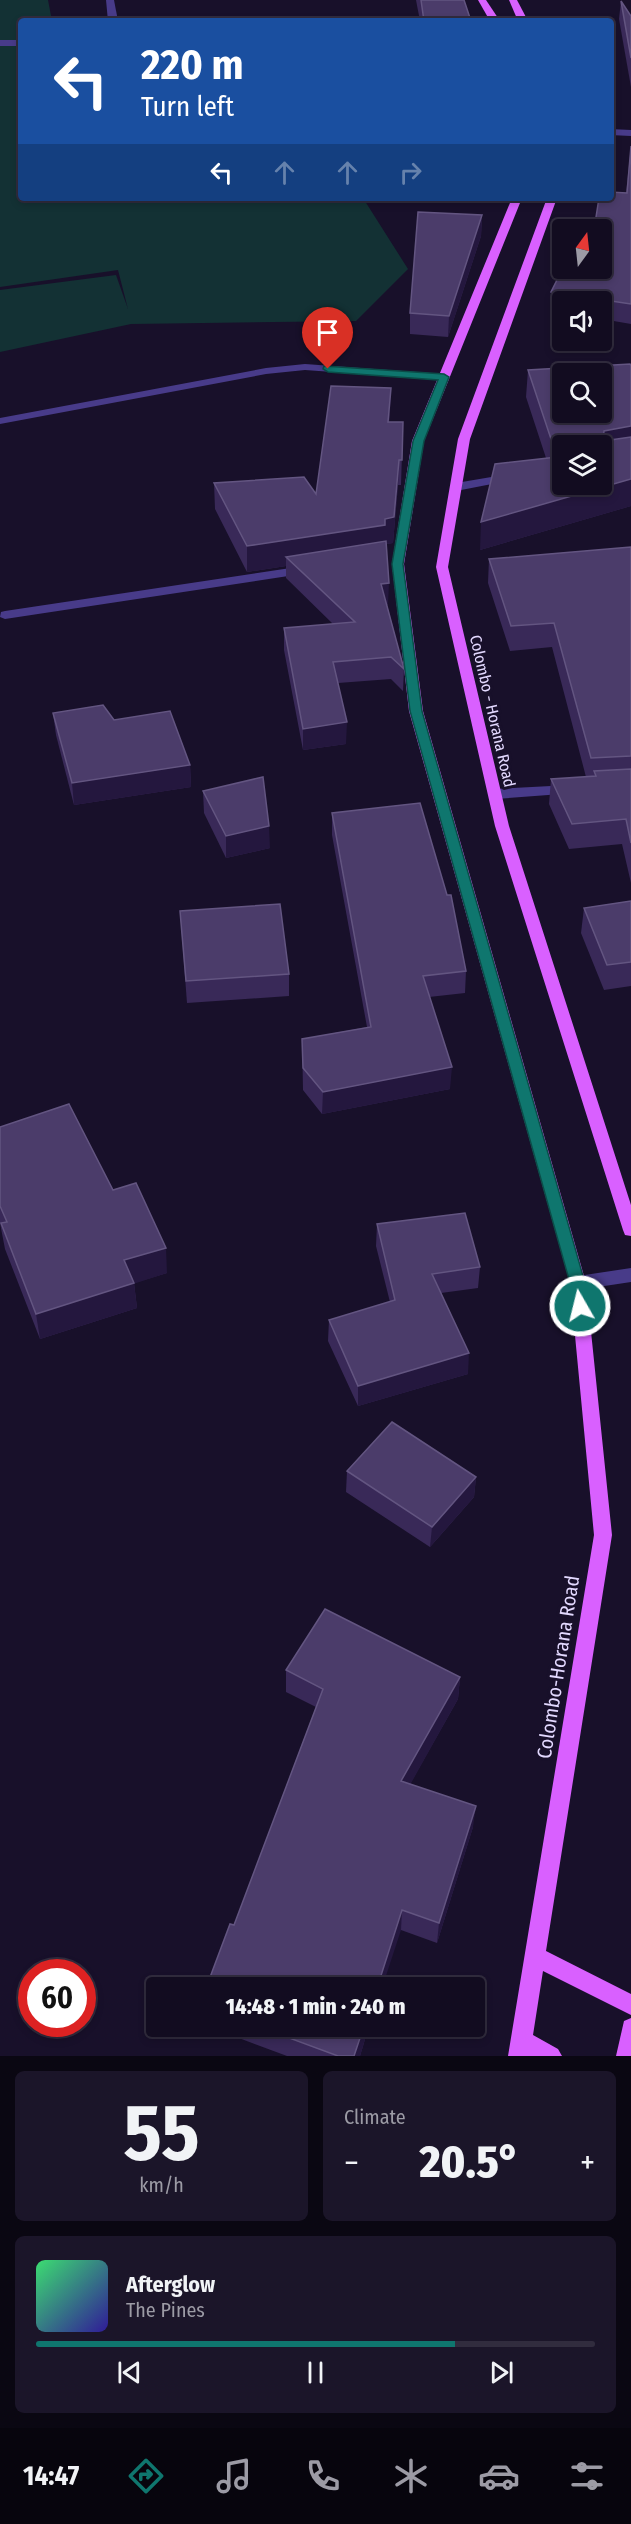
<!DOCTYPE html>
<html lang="en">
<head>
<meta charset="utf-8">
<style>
	body { margin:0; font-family:"Fira Sans Condensed",sans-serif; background:#1b1529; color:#f1f3f6; height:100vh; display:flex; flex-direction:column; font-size:22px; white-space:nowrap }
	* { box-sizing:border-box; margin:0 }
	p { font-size:20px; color:#9c9ba5 }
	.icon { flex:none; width:33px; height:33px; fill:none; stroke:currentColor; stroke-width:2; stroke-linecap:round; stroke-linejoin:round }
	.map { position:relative; height:2056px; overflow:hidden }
	.panel { display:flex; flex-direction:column; gap:15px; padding:15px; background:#0a0712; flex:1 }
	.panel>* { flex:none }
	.guide { position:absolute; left:18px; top:18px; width:596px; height:183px; border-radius:6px; box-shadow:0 3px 9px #0003,0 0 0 2px #312c3e; background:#1a4fa0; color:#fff; overflow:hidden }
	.needle { width:39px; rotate:15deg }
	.tools { position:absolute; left:552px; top:219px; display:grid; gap:12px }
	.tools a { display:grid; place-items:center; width:60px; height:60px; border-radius:6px; background:#120c20; box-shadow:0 3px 9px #0003,0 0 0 2px #312c3e; font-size:30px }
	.speed { position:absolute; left:18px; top:1959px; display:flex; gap:12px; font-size:30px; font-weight:700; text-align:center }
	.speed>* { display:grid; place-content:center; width:78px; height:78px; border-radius:50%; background:#120c20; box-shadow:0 3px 9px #0003,0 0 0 2px #312c3e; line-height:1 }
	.speed .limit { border:9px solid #d22; background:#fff; color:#111 }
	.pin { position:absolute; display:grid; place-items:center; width:51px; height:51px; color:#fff; margin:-62px -26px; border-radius:50% 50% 50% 0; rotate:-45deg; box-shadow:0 0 6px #0007 }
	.pin .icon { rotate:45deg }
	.me { position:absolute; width:66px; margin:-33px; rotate:352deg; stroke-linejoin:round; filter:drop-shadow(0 0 4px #0008) }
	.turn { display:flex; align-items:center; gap:21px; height:126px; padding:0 24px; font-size:27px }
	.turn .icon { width:78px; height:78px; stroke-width:2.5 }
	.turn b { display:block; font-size:42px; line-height:51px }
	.lanes { display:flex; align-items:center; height:57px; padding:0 24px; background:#0003; justify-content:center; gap:30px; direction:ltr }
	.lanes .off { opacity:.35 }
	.big { font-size:45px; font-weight:800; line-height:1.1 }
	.panel .card { flex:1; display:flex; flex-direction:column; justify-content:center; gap:9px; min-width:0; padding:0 21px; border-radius:9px; background:#1b1529 }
	.panel .dial { align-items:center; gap:0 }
	.dial b { font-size:78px; line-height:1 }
	.song { display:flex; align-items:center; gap:18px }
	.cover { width:72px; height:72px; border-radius:9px; background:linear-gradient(135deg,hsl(140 70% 55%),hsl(250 70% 35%)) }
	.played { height:6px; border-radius:3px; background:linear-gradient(90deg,#0f766e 75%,#312c3e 75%) }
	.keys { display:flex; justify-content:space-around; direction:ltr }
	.heat { display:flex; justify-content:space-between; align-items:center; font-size:33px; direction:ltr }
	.panel .tiles { flex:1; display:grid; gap:15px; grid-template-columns:1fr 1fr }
	.card:last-child { grid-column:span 2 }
	.trip { position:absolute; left:146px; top:1977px; width:339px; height:60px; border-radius:6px; background:#120c20; box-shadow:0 3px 9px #0003,0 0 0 2px #312c3e; font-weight:800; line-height:60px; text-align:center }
	.dock { display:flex; height:96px; justify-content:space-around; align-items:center; background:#07050d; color:#9c9ba5 }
	.dock .icon { width:42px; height:42px }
	.dock .current { color:#0f766e }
	.dock b { font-size:27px; color:#f1f3f6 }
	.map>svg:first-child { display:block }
	.green { fill:#133134 }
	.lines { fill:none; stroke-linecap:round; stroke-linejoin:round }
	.minor { fill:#483b89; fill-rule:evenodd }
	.major { fill:#d960ff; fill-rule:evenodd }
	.wall { fill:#392958; fill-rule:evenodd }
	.shaded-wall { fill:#24173e }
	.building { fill:#4b3c6a; stroke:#635581; stroke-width:1.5; fill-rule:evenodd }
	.route { fill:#0f766e; stroke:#0a4d48; stroke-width:1.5 }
	.labels { text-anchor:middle; stroke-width:6; stroke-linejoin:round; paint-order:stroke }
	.street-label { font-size:16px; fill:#e3d9ff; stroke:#18102a }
	.near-street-label { font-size:20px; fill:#e3d9ff; stroke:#18102a }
</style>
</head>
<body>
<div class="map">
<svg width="631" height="2056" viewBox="0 0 631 2056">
	<rect width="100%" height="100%" fill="#18102a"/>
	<polygon class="green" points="0,0 48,0 52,21 21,21 21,198 363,198 408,269 356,321 131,324 0,352 0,290 116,275 128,309 118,270 0,287"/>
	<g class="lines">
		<g class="minor">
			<polygon points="106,0 114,0 118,21 108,21"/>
			<rect x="0" y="40" width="21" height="6"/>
			<polygon points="610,129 631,130 631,136 610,135"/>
			<polygon points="305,364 444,374 450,377 444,380 305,370 266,374 0,424 0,418 266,368"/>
			<polygon points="509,474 515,478 513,480 456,491 450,487 456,483"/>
			<polygon points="304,566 310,570 308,573 5,619 0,617 1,612 5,611"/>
			<polygon points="570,785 577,790 575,793 495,799 488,794 495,789"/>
			<polygon points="631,1268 631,1282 578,1290 572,1288 570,1283 572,1278 578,1276"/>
		</g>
		<g class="major">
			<polygon points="478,0 486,0 500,21 490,21"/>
			<polygon points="509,0 517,0 528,21 518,21"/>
			<polygon points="512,198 522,198 424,441 404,564 423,711 586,1283 612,1535 546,1951 631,1994 631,2015 543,1971 533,2035 558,2049 562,2056 508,2056 594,1535 570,1283 409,711 392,564 412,441"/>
			<polygon points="547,198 557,198 470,439 448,567 509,826 631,1205 631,1236 625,1235 623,1230 495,826 436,567 458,439"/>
			<polygon points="631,2018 631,2056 616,2056 624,2021"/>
		</g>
	</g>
	<g class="wall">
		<polygon points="416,0 464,0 471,21 420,21"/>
		<polygon points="621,1 631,16 631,87 619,19"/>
		<polygon points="631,145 631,324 602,319 602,302 562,302 562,313 550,311 551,292 626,193"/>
		<polygon points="482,215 481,236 448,337 410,334 410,313"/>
		<path d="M 631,366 L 631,506 L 480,550 L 546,458 L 526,397 L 528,370 ZM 562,446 L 602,446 L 562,484 Z"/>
		<polygon points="390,413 389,422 403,422 401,485 398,485 393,543 386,544 388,604 387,605 404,669 403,691 391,679 338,683 346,744 303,750 284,650 284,628 333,624 286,578 286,566 247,572 215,509 214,483 316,494"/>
		<polygon points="631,547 631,883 622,844 569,849 549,804 551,779 586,777 552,647 510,651 488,583 489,559"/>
		<polygon points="53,713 114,720 190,765 191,787 74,805 56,735"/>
		<polygon points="203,791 270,848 226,858 204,813"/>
		<polygon points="332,813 466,971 465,993 429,997 450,1089 322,1114 303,1090 302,1039 367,1027 332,835"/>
		<polygon points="631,901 631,986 604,990 581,933 584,908"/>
		<polygon points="180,911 289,974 289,996 187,1003"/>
		<polygon points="0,1127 113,1190 167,1273 134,1283 137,1308 40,1339 5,1249 0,1223"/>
		<polygon points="377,1224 480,1267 478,1288 441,1293 468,1374 358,1406 328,1341 329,1320 390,1302 376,1246"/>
		<polygon points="347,1471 476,1477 474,1497 430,1547 346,1492"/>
		<polygon points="286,1670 460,1677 458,1699 410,1784 473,1827 437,1943 401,1930 234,1925 316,1707 286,1692"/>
		<polygon points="207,2026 369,2026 360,2056 287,2056"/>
	</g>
	<g class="shaded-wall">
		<polygon points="482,215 481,236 448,337 449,316"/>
		<polygon points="391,388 390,413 387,447 388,422"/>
		<polygon points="631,426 631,449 602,458 604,431"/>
		<polygon points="399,460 398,485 393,543 286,557 286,566 247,572 247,546 385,519"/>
		<polygon points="631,479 631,506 480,550 481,522"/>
		<polygon points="389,583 388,604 381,606 381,584"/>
		<polygon points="347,722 346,744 303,750 303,729"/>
		<polygon points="190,765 191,787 74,805 72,783"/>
		<polygon points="269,826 270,848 226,858 226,836"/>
		<polygon points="452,1067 450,1089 322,1114 323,1092"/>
		<polygon points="166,1248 167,1273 127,1286 124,1260"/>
		<polygon points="134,1283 137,1308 40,1339 36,1314"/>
		<polygon points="469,1353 468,1374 358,1406 358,1386"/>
		<polygon points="476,1477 474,1497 430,1547 432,1527"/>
		<polygon points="460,1677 458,1699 400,1803 401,1781"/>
		<polygon points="476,1806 473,1827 437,1943 439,1923"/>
		<polygon points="402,1910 401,1930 382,1988 377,1988"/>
		<polygon points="364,2026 369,2026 360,2056 354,2056"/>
	</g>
	<g class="building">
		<polygon points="421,0 464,0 471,21 424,21"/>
		<polygon points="621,1 631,16 631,58"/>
		<polygon points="631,146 631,304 551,292 563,268 602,268 602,230 594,230 599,198 610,198 610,192 627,193"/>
		<polygon points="418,212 482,215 449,316 410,313"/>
		<polygon points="576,228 592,230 576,230"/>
		<path d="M 630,364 L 631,366 L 631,426 L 604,431 L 603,441 L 631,437 L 631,479 L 481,522 L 495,464 L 557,457 L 555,451 L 562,448 L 562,484 L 602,484 L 602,446 L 567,446 L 566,437 L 551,439 L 528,370 ZM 562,374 L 602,374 L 602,412 L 562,412 Z"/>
		<polygon points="331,386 391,388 388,422 403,422 402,460 399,460 394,517 385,519 385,525 247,546 214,483 304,477 316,494"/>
		<polygon points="386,541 389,583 381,584 404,669 391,657 333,662 347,722 303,729 284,628 355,622 286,557"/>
		<polygon points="631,547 631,756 591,758 554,623 511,626 489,559"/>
		<polygon points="103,705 114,720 170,711 190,765 72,783 53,713"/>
		<polygon points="631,769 631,843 626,819 572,824 551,779 596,776 594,771"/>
		<polygon points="263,777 269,826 226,836 203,791"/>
		<polygon points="420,803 447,895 451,895 466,971 423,976 452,1067 323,1092 303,1068 302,1039 371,1027 332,813"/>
		<polygon points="631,901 631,962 607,965 584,908"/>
		<polygon points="280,904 289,974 186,981 180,911"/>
		<polygon points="69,1104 113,1190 136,1183 166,1248 124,1260 134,1283 36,1314 1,1223 7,1222 0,1206 0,1127"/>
		<polygon points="465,1213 480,1267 432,1274 469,1353 358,1386 329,1320 395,1300 377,1224"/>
		<polygon points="392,1422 476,1477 432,1527 347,1471"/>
		<polygon points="325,1609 460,1677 401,1781 476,1806 439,1923 402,1910 377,1988 206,1988 230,1924 234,1925 323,1689 286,1670"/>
		<polygon points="257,2026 364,2026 354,2056 338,2056"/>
	</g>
	<polygon class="route" points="324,366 444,374 449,377 424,441 403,564 422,711 585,1283 588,1306 580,1312 573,1306 570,1283 410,711 392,564 413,441 438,380 328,372 323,369"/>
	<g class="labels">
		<g class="street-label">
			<text transform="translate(493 711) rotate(77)" y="6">Colombo - Horana Road</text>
		</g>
		<g class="near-street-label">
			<text transform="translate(558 1667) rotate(-81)" y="7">Colombo-Horana Road</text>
		</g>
	</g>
</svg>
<div class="tools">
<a><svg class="needle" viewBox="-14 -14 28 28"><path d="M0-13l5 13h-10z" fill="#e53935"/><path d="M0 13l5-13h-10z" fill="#9c9ba5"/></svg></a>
<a><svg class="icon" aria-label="sound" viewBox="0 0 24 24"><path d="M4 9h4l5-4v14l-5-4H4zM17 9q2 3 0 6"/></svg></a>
<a><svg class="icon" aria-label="search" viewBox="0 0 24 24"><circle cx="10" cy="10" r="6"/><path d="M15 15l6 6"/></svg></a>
<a><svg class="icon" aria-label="layers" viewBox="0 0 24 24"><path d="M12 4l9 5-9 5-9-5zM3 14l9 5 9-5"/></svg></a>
</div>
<div class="speed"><div class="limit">60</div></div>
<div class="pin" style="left:328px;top:369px;background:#d93025"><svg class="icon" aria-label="arrive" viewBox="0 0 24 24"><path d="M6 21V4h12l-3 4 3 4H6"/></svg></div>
<svg class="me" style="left:580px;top:1306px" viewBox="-20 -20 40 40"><circle r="17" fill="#0f766e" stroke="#fff" stroke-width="3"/><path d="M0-11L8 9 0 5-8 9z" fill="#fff"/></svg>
<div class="trip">14:48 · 1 min · 240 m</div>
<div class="guide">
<div class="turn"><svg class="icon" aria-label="left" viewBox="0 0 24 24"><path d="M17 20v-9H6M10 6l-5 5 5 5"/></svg><div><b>220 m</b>Turn left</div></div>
<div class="lanes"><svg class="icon" aria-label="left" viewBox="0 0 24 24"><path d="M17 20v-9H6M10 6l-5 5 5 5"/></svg><svg class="icon off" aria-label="ahead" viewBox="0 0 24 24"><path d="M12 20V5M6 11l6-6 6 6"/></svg><svg class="icon off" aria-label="ahead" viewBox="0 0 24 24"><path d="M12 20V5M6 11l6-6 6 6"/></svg><svg class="icon off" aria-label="right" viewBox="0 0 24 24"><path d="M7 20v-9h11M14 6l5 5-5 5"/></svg></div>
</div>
</div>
<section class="panel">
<div class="tiles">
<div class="card dial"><b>55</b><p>km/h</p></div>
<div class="card"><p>Climate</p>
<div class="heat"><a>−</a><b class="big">20.5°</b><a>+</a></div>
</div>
<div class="card">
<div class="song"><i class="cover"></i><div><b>Afterglow</b><p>The Pines</p></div></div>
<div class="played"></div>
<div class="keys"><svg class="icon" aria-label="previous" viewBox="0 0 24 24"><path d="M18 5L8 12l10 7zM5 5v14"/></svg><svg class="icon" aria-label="pause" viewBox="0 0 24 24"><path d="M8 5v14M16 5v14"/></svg><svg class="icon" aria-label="next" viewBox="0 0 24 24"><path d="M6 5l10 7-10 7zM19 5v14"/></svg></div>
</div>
</div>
</section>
<nav class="dock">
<b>14:47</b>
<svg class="icon current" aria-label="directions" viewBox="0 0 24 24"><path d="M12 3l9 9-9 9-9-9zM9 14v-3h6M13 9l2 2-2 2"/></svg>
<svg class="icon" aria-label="music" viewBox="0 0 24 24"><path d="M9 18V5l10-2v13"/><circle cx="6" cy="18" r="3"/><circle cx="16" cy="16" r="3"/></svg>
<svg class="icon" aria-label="phone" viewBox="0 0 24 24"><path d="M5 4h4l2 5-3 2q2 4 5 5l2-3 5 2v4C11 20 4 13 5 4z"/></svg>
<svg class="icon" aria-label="climate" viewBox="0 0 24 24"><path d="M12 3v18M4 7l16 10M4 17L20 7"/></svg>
<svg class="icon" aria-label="car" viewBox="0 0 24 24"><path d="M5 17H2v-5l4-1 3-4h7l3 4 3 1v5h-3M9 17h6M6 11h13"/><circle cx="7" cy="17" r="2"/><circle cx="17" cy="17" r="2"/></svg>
<svg class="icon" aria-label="filters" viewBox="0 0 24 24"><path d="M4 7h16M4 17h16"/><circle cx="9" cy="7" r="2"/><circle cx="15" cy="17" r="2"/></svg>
</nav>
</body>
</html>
